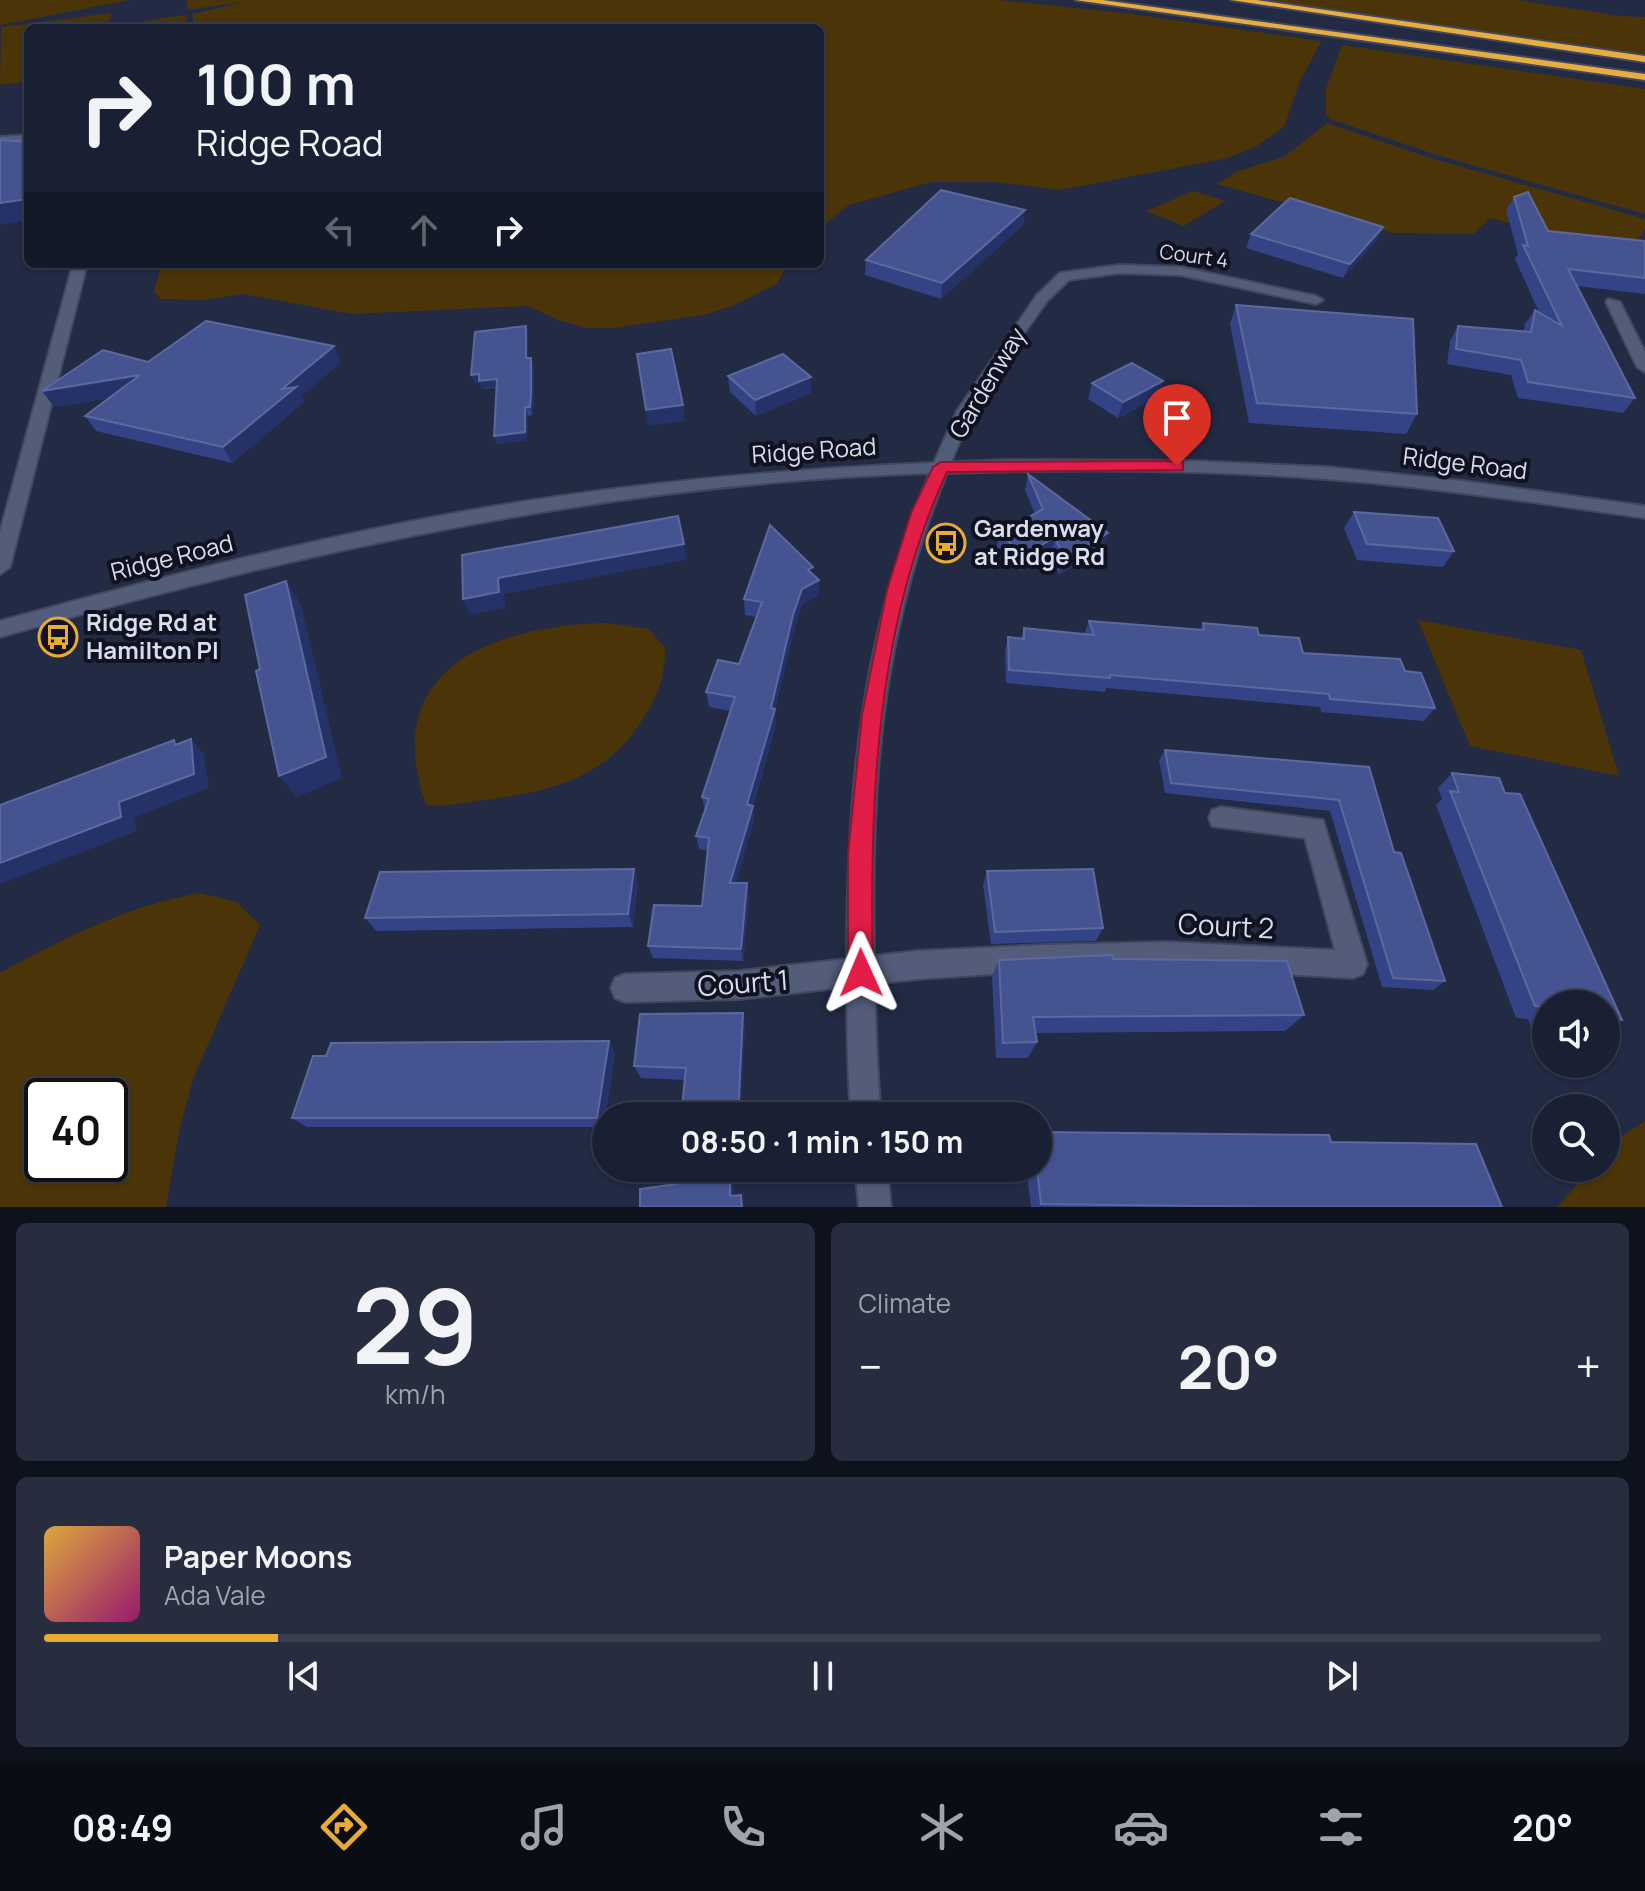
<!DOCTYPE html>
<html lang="en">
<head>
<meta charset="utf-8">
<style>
	body { margin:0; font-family:Manrope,sans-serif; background:#272d3f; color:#f1f3f6; height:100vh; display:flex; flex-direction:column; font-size:30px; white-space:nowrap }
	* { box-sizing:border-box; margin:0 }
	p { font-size:26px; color:#9fa3ac }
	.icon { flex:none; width:44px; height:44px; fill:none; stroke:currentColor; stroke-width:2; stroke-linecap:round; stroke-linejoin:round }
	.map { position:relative; height:1207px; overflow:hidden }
	.sheet { display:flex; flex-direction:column; gap:16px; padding:16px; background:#0e121c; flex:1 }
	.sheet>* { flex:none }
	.guide { position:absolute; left:24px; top:24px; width:800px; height:244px; border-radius:12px; box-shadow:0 2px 6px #0004,0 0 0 2px #383e4e; background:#1a2033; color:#f1f3f6; overflow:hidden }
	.fabs { position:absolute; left:1532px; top:990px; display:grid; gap:16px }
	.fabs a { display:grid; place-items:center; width:88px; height:88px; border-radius:50%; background:#1a2033; box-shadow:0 2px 6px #0004,0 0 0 2px #383e4e; font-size:40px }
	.speed { position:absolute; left:24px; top:1078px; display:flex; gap:16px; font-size:40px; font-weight:700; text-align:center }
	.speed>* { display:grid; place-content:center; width:104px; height:104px; border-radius:50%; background:#1a2033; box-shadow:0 2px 6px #0004,0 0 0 2px #383e4e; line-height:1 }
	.speed .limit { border:4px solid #111; border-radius:12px; background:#fff; color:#111 }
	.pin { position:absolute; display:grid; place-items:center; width:68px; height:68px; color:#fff; margin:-82px -34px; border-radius:50% 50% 50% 0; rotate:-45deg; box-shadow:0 0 8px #0007 }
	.pin .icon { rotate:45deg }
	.me { position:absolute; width:88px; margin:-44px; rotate:359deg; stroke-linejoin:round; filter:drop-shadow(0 0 6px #0008) }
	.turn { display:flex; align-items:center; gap:28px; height:168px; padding:0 40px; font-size:36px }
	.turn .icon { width:104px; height:104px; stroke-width:2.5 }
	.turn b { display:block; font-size:56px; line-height:68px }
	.lanes { display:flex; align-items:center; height:76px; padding:0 40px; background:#0003; justify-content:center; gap:40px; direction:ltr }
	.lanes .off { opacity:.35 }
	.big { font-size:60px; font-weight:700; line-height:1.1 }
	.sheet .widget { flex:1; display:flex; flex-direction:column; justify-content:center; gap:12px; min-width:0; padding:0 28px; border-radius:12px; background:#272d3f }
	.sheet .dial { align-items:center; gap:0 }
	.dial b { font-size:104px; line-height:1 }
	.song { display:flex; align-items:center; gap:24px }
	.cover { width:96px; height:96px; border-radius:12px; background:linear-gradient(135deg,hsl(40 70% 55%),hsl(320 70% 35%)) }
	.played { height:8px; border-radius:4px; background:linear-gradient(90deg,#e8ab37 15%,#383e4e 15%) }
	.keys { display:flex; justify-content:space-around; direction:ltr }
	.heat { display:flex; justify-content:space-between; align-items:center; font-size:44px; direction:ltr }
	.sheet .tiles { flex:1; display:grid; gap:16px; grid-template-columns:1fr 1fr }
	.widget:last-child { grid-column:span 2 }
	.trip { position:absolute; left:592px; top:1102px; width:460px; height:80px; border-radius:40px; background:#1a2033; box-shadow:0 2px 6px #0004,0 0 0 2px #383e4e; font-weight:700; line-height:80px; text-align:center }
	.dock { display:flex; height:128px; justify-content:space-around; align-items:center; background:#0a0d14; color:#9fa3ac }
	.dock .icon { width:56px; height:56px }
	.dock .active { color:#e8ab37 }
	.dock b { font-size:36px; color:#f1f3f6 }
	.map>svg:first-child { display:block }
	.green { fill:#4b3508; fill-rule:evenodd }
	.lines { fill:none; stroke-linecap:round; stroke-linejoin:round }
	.minor-casing { stroke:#41475c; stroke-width:4 }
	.tertiary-casing { stroke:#41475c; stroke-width:4 }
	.motorway-casing { stroke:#41475c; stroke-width:4 }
	.minor { fill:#535d7a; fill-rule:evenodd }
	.tertiary { fill:#535d7a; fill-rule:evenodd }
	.motorway { fill:#e8ad41; fill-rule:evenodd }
	.wall { fill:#334386 }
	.shaded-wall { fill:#253267 }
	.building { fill:#455391; stroke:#5c69a0; stroke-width:2 }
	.route { fill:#e11d48; stroke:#92132f; stroke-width:2 }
	.labels { text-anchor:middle; stroke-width:8; stroke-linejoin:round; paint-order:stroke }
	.far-street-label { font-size:20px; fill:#d8deef; stroke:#10131f }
	.street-label { font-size:24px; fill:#d8deef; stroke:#10131f }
	.poi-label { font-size:24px; font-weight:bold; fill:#d8deef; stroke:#10131f; text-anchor:start }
	.near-street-label { font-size:28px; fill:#d8deef; stroke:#10131f }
</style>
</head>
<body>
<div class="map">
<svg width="1645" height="1207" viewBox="0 0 1645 1207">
	<rect width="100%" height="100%" fill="#222a44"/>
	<g class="green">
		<polygon points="0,0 130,0 0,25"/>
		<polygon points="186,0 999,0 1133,14 1321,41 1300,81 1284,127 1255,147 1228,158 1060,190 996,182 931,182 849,205 820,228 820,28 193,28 193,14 248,1 188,10"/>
		<polygon points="1236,0 1517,0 1619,16 1645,17 1645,56"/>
		<polygon points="111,13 109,26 186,15 187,28 28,28 28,81 0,85 1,27"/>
		<polygon points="1342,45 1645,89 1645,214 1437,155 1330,119 1326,113 1326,89"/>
		<polygon points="1327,123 1427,157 1645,219 1645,229 1635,244 1546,232 1490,218 1473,234 1392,233 1217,184 1238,171 1284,157"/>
		<polygon points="1193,191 1225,201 1184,226 1146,211"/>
		<polygon points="162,264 787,264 778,283 735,305 704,315 612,328 587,328 558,320 528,306 352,314 243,294 205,300 161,299 154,292"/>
		<polygon points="1418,620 1581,650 1619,776 1470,746"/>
		<path d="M 606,623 L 649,629 L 665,648 C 665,679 658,696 641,722 C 594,794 520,794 443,806 L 426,805 C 378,668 493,626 606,623 Z"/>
		<path d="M 200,893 L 236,902 L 260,925 L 193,1079 L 179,1132 L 166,1207 L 0,1207 L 0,973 C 64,938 127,906 200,893 ZM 42,1096 L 110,1096 L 110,1164 L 42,1164 Z"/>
		<polygon points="1645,1121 1645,1207 1557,1207 1592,1168 1606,1168 1606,1154 1625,1134"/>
	</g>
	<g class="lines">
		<defs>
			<g id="minor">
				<polygon points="28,135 28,141 0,143 0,137"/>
				<polygon points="73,264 87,264 10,567 0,574 0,532"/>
				<polygon points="1120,265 1180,267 1316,296 1323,300 1316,304 1180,275 1120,273 1069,280 1047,301 996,373 973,411 947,471 935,471 932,467 957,411 1037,295 1060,273"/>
				<polygon points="1608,299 1620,302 1645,352 1645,372 1637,367 1606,302"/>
				<polygon points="1221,807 1323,820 1367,964 1363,974 1353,978 1166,968 1043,971 917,979 740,999 625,1002 615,998 611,988 615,978 625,974 740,971 917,951 1043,945 1166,942 1335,950 1305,838 1212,826 1209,818 1212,810"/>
			</g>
			<g id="tertiary">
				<path d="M 1010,460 L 1190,461 L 1326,467 L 1463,481 L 1645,506 L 1645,518 C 1539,503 1432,487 1325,479 C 1199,469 1073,469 947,473 C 881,633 870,786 874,957 C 875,1010 876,1063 881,1116 L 851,1116 C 847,1064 847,1011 847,959 C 847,788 862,631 930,473 C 612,483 304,551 0,637 L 0,621 C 162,577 325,535 490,507 C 662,478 836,465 1010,460 Z"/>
				<polygon points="855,1168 887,1168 891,1207 859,1207"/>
			</g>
			<g id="motorway">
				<polygon points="1075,0 1102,0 1645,74 1645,80"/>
				<polygon points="1231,0 1256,0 1645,56 1645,62"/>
			</g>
		</defs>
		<use href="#minor" class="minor-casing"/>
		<use href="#tertiary" class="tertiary-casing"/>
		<use href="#motorway" class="motorway-casing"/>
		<use href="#minor" class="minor"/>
		<use href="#tertiary" class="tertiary"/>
		<use href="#motorway" class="motorway"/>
	</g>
	<g class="wall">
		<polygon points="1514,197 1548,231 1645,241 1645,294 1577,286 1635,398 1623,413 1518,398 1511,375 1447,364 1450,341 1458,326 1524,331 1525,324 1535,310 1539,312 1515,259 1518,254 1506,210"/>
		<polygon points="1025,210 1023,225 941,299 865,275 866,260"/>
		<polygon points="1383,227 1376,241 1343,278 1246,248 1251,234"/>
		<polygon points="1236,305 1417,414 1406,434 1249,423 1230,324"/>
		<polygon points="526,326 528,334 528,358 534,366 534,401 532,415 528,416 527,440 497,444 494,436 496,388 482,389 479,382 474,383"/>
		<polygon points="148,362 341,362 301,396 304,402 232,463 96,431 85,416 109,398 54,407"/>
		<polygon points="728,376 811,377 811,393 756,416 730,392"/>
		<polygon points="1163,381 1158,397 1118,418 1088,399 1092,383"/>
		<polygon points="1028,474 1103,549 1059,575 1051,553 1021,571 996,550 999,534 1035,514 1025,490"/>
		<polygon points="1354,512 1454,551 1443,567 1357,560 1344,528"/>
		<polygon points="813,574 819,580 819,595 802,604 794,630 775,709 776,724 753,806 754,820 736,883 747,883 749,896 743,961 653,958 648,946 702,906 708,851 699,849 696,836 705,811 702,797 730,711 709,707 706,692 739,664 756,617 745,615 744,599"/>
		<polygon points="1089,621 1200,630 1203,623 1259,635 1303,653 1405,671 1435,708 1424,721 1321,712 1320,707 1106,688 1105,692 1006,683 1005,651 1008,637 1021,639 1024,628 1084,634"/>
		<polygon points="1165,750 1369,767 1394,852 1445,981 1433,990 1382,987 1330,811 1165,793 1159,760"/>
		<polygon points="1452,773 1505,793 1622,1020 1610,1027 1616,1042 1606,1047 1606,1004 1546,1004 1546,1047 1538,1046 1528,1019 1516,1018 1436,805 1442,799 1438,788"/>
		<polygon points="634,869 638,882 633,927 376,931 365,918"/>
		<polygon points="987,871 1103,928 1096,941 991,944 983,885"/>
		<polygon points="1113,959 1304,1015 1285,1031 1036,1033 1037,1042 1028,1058 996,1058 992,977 999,960"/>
		<polygon points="743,1013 745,1026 685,1080 641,1078 634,1066"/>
		<polygon points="615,1052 604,1127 307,1127 292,1118"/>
		<polygon points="1331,1142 1502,1207 1031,1207 1026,1168 1038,1168"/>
	</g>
	<g class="shaded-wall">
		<polygon points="28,199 28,220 0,225 0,203"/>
		<polygon points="1025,210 1023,225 941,299 942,283"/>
		<polygon points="1383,227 1376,241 1343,278 1350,264"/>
		<polygon points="526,326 528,334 528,366 526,358"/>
		<polygon points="334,346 341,362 301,396 304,402 232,463 223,447 282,389"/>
		<polygon points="531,358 534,366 534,401 532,415 530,407"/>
		<polygon points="479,374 497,379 499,387 482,389 479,382 474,383 471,375"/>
		<polygon points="140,375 150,391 54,407 42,391"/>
		<polygon points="811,377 811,393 756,416 755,400"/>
		<polygon points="1163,381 1158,397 1118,418 1123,402"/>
		<polygon points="683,405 685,421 648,426 646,410"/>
		<polygon points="525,407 528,416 527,440 497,444 494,436"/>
		<polygon points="1108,533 1103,549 1059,575 1064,559"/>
		<polygon points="1055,537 1051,553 1021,571 1025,555"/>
		<polygon points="684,544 686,560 504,594 506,608 470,615 463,599 498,578"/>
		<polygon points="819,580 819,595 802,604 794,630 774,712 775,709 776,724 749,818 747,804 793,615 802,589"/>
		<polygon points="286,581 301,604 342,778 297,797 279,776"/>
		<polygon points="191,739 204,754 209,788 135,817 137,831 0,884 0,863"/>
		<polygon points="753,806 754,820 733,896 730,883"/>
		<polygon points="634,869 638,882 633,927 628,914"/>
		<polygon points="747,883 749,896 743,961 741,949"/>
		<polygon points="743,1013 745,1026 741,1116 738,1116"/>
		<polygon points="609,1041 615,1052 604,1127 597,1118"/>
		<polygon points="730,1168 733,1168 734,1205 730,1196"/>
	</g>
	<g class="building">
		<polygon points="0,140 28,142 28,199 0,203"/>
		<polygon points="941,190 1025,210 942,283 866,260"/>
		<polygon points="1528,192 1548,231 1645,241 1645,278 1568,269 1635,398 1528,382 1521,360 1456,349 1458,326 1531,332 1535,310 1562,326 1523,245 1528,246 1514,197"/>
		<polygon points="1290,198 1383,227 1350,264 1251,234"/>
		<polygon points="1236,305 1413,319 1417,414 1257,403"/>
		<polygon points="206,321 334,346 282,389 296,387 223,447 85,416 140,375 42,391 103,350 148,362"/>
		<polygon points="526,326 526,358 531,358 531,393 530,407 525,407 525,432 494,436 497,379 479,381 479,374 471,375 475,332"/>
		<polygon points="671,349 683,405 646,410 637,354"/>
		<polygon points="783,354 811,377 755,400 728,376"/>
		<polygon points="1132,363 1163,381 1123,402 1092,383"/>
		<polygon points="1028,474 1108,533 1064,559 1055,537 1025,555 999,534 1043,509"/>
		<polygon points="1354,512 1438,518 1454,551 1367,544"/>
		<polygon points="678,516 684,544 498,578 499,592 463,599 462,555"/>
		<polygon points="770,525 813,567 808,570 819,580 802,589 793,615 771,708 775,709 747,804 753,806 730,883 747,883 741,949 648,946 654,905 702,906 709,838 696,836 709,799 702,797 735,697 706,692 718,660 739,664 762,602 744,599"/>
		<polygon points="286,581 326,757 279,776 256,671 260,669 245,595"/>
		<polygon points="1089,621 1204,630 1203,623 1257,628 1259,635 1299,638 1303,653 1400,659 1405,671 1421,673 1435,708 1330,699 1329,694 1110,675 1110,678 1009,670 1008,637 1024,639 1024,628 1094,635"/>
		<polygon points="191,739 194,774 119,802 121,817 0,863 0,805 174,740 175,745"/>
		<polygon points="1165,750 1369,767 1394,852 1401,853 1445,981 1393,978 1339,800 1171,783"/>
		<polygon points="1452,773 1499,778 1505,793 1520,794 1622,1020 1606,1018 1616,1042 1606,1041 1606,1004 1546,1004 1546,1007 1535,1006 1450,791 1459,792"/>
		<polygon points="634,869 628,914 365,918 380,872"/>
		<polygon points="1093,869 1103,928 995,932 987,871"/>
		<polygon points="1112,955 1113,959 1287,961 1304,1015 1033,1017 1037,1042 1003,1043 999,960"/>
		<polygon points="743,1013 738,1116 681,1116 686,1068 634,1066 640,1014"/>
		<polygon points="609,1041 597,1118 292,1118 313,1056 326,1056 331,1043"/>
		<polygon points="1038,1132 1329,1135 1331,1142 1476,1144 1502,1207 1274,1207 1041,1204 1037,1168 1038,1168"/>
		<polygon points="677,1168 730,1168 730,1196 741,1195 742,1207 640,1207 640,1189 676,1184"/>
	</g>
	<path class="route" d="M 1177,461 L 1183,462 L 1183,470 L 947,472 C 875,626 869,806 873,973 L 869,982 L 861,985 L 852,982 L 848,973 L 848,854 L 862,715 L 887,590 L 911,513 L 933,467 L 941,462 Z"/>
	<defs>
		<symbol id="bus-ring" viewBox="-11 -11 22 22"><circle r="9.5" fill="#10131f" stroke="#e8ab37" stroke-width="1.5"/><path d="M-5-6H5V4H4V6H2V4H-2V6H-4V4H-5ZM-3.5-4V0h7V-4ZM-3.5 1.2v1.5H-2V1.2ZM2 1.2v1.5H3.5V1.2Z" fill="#e8ab37"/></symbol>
	</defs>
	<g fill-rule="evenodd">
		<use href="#bus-ring" x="924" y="521" width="44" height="44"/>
		<use href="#bus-ring" x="36" y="615" width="44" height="44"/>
	</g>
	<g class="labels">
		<g class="far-street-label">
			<text transform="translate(1194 256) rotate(8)" y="7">Court 4</text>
		</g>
		<g class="street-label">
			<text transform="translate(988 383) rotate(-59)" y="8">Gardenway</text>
			<text transform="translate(814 451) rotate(-4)" y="8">Ridge Road</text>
			<text transform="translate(1465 464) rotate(7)" y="8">Ridge Road</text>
			<text transform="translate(172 558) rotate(-14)" y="8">Ridge Road</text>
		</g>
		<g class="poi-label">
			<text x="974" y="537">Gardenway<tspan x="974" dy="28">at Ridge Rd</tspan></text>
			<text x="86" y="631">Ridge Rd at<tspan x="86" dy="28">Hamilton Pl</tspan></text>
		</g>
		<g class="near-street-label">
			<text transform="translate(1226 926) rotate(3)" y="10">Court 2</text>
			<text transform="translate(743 983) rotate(-4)" y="10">Court 1</text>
		</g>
	</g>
</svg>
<div class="fabs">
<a><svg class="icon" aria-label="sound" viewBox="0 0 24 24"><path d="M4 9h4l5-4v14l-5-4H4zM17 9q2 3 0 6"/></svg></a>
<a><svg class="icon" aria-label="search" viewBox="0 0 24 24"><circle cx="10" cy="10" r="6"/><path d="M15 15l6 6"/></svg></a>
</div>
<div class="speed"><div class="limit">40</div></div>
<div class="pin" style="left:1177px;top:466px;background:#d93025"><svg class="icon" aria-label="arrive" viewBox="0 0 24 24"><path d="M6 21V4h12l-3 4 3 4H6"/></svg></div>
<svg class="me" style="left:861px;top:973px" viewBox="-20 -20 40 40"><path d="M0-17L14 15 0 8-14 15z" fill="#e11d48" stroke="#fff" stroke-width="4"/></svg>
<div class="trip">08:50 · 1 min · 150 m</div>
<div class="guide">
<div class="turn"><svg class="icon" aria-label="right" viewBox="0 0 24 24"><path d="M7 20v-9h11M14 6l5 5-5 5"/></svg><div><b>100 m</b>Ridge Road</div></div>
<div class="lanes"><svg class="icon off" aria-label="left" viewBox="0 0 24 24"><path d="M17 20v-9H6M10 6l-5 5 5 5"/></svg><svg class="icon off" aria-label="ahead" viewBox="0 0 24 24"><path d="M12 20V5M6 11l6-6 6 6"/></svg><svg class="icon" aria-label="right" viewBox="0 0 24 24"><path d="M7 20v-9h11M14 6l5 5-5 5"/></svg></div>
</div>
</div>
<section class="sheet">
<div class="tiles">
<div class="widget dial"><b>29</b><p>km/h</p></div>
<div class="widget"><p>Climate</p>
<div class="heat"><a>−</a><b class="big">20°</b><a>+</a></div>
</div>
<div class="widget">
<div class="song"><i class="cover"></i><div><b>Paper Moons</b><p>Ada Vale</p></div></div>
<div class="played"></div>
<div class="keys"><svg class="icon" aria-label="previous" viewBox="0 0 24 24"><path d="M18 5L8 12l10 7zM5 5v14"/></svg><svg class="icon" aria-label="pause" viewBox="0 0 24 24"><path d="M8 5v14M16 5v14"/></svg><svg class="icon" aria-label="next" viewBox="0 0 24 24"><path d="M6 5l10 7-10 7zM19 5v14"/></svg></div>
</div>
</div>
</section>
<nav class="dock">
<b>08:49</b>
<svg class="icon active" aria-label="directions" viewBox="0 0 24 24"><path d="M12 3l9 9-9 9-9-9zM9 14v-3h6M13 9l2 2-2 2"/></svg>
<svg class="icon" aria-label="music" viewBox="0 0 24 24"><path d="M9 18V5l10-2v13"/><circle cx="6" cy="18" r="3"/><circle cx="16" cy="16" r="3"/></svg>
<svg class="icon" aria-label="phone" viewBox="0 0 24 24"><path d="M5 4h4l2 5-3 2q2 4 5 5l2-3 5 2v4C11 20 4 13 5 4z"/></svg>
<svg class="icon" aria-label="climate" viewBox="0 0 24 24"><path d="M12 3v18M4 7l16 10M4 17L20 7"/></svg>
<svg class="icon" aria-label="car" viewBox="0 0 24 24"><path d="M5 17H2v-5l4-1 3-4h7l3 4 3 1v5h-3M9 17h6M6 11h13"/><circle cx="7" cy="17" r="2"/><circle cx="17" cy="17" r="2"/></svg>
<svg class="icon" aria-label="filters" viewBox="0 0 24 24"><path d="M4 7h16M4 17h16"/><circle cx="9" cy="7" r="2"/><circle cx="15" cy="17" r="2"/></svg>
<b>20°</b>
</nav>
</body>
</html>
